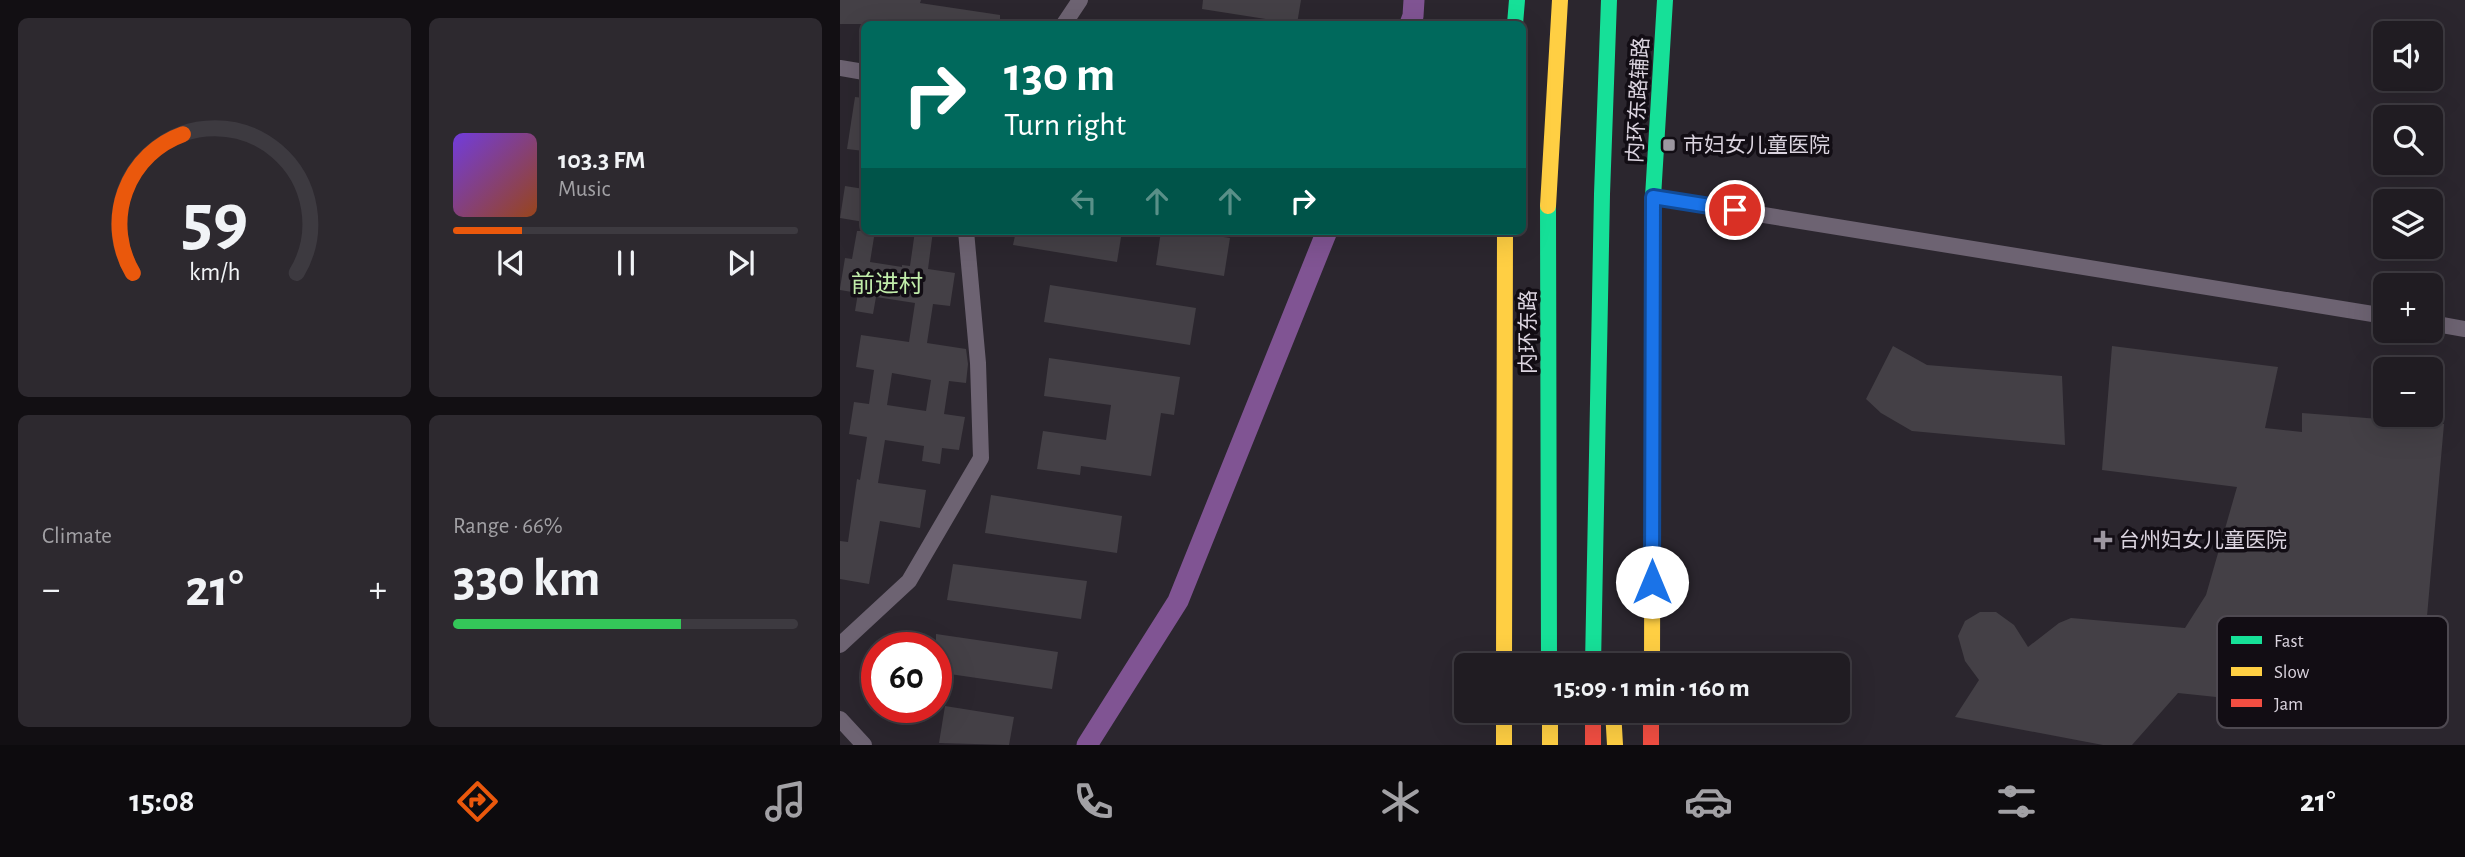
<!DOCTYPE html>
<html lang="en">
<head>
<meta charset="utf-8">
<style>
	body { margin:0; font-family:"Alegreya Sans","Noto Sans SC",sans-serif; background:#2d292f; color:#f1f3f6; height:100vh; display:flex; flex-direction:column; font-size:26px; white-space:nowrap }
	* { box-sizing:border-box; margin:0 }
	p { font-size:23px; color:#a2a1a5 }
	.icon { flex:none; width:38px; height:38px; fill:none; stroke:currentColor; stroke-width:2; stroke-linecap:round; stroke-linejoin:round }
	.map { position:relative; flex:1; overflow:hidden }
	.drawer { display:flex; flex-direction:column; gap:18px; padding:18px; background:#120f13; width:840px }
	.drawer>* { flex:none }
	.banner { position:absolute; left:21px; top:21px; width:665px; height:214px; border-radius:10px; box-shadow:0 7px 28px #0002,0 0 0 2px #3d3a40; background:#00695c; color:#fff; overflow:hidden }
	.fabs { position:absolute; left:1533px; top:21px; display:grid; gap:14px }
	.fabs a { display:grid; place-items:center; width:70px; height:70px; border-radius:10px; background:#201c22; box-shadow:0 7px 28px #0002,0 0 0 2px #3d3a40; font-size:35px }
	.speed { position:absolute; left:21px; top:632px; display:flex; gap:14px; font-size:35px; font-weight:700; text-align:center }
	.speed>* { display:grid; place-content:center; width:91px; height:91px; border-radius:50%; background:#201c22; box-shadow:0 7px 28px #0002,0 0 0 2px #3d3a40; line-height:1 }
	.speed .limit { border:10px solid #d22; background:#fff; color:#111 }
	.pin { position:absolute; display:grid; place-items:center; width:60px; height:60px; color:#fff; margin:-30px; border:4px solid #fff; border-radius:50%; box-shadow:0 2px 7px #0007 }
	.me { position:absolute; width:77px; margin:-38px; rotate:0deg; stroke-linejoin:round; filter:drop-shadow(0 0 5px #0008) }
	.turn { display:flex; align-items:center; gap:24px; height:147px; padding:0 28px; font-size:32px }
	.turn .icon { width:91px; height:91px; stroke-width:2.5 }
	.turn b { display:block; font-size:49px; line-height:60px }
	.lanes { display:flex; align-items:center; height:66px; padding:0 28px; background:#0003; justify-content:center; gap:35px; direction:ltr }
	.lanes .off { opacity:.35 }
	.big { font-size:52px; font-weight:700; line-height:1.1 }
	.drawer .card { flex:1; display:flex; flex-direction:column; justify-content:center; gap:10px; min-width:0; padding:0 24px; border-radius:10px; background:#2d292f }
	.drawer .dial { align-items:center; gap:0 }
	.dial svg { height:182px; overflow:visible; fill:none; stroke:#3d3a40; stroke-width:7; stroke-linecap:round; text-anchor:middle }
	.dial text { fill:#f1f3f6; stroke:none }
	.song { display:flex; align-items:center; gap:21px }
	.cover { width:84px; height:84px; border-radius:10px; background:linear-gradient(135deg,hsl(260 70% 55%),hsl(20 70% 35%)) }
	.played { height:7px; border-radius:4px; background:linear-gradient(90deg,#ea580c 20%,#3d3a40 20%) }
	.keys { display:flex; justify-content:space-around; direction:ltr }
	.heat { display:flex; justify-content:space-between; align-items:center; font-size:38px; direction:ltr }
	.charge { height:10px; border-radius:5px; background:linear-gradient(90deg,#34c759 66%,#3d3a40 0) }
	.drawer .tiles { flex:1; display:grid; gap:18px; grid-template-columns:repeat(2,1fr) }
	.trip { position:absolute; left:614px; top:653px; width:396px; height:70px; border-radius:10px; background:#201c22; box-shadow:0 7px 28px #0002,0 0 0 2px #3d3a40; font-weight:700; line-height:70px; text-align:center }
	.tabs { display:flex; height:112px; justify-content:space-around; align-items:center; background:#0d0b0e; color:#a2a1a5 }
	.tabs .icon { width:49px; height:49px }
	.tabs .current { color:#ea580c }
	.tabs b { font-size:32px; color:#f1f3f6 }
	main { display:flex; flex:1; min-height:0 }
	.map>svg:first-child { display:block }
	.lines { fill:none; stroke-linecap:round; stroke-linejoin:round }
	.canal { stroke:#805493; stroke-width:21 }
	.building { fill:#444046; fill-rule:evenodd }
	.street { stroke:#6d6372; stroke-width:16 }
	.fast { stroke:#16e098; stroke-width:16 }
	.slow { stroke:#ffcf43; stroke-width:16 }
	.jam { stroke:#f24e42; stroke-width:16 }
	.route-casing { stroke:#114b97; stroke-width:18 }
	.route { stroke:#1a73e8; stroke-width:12 }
	.poi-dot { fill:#9d97a1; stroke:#120d14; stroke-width:2.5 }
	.labels { text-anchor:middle; stroke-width:7; stroke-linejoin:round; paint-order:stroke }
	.street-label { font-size:21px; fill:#dbd4df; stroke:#120d14 }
	.poi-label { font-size:21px; fill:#dbd4df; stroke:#120d14; text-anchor:start }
	.quarter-label { font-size:24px; fill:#c1edaa; stroke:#120d14 }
	.key { fill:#120d14; stroke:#4e4951; stroke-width:2 }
	.key-label { font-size:19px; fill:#dbd4df }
</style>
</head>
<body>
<main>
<section class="drawer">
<div class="tiles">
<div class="card dial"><svg viewBox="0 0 100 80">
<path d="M14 69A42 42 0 1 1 86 69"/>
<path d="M14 69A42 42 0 0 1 36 8" stroke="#ea580c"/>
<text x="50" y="56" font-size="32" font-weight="700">59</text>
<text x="50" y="72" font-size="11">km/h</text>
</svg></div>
<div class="card">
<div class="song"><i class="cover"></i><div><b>103.3 FM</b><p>Music</p></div></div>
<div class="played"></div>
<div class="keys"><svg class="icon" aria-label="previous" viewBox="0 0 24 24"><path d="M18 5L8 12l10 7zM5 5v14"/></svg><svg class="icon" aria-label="pause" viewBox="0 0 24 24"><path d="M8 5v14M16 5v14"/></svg><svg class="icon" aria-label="next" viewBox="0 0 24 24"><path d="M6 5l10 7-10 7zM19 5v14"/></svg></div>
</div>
<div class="card"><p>Climate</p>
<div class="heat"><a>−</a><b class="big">21°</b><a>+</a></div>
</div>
<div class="card"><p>Range · 66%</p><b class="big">330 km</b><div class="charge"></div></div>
</div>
</section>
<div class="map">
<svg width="1625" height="745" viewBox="0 0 1625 745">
	<rect width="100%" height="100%" fill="#2b262e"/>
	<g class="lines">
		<g class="canal">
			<polyline points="570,24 573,16 574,0"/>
			<polyline points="247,745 338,601 487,231"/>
		</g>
	</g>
	<g class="building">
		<polygon points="0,0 81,0 80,3 160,15 160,24 0,24"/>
		<polygon points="363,0 461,0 457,24 362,9"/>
		<polygon points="15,97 24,98 24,151 7,149"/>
		<polygon points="5,186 24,189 24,222 0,218"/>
		<path d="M 17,231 L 35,231 L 30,262 L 62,267 L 62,265 L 70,266 L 75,231 L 93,231 L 88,269 L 115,273 L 110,306 L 93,304 L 87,343 L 126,349 L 128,364 L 126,383 L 109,381 L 104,414 L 125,417 L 119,450 L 102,448 L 100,464 L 82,461 L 84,446 L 45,440 L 38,483 L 86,490 L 80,528 L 40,521 L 29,584 L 0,579 L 0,541 L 8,542 L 17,479 L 20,480 L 27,437 L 9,434 L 14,402 L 29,404 L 34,370 L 16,367 L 21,335 L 69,342 L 75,303 L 36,297 L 33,314 L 15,311 L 18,293 L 0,290 L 0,288 L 5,258 L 12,259 ZM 52,373 L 91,380 L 86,411 L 47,405 Z"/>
		<polygon points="176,231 282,231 277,262 173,245"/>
		<polygon points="321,231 345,231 390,238 384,276 316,265"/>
		<polygon points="210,285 356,308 350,345 204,322"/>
		<polygon points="1053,346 1087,365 1222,376 1225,445 1072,431 1041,413 1026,399"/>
		<polygon points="1272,346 1438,367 1425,428 1462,432 1462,413 1604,424 1578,718 1338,693 1292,745 1263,745 1115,717 1139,680 1125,661 1118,636 1125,621 1140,612 1156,612 1174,625 1188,647 1219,623 1231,618 1345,628 1366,595 1397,487 1262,470"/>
		<polygon points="209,358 340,377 334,415 321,413 311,476 241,466 240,475 197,469 203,431 266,440 271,405 204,396"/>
		<polygon points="151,495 282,516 277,553 145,533"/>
		<polygon points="113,564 247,581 241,619 107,600"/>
		<polygon points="96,634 218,652 212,689 96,672"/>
		<polygon points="105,706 174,717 169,745 99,743"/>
	</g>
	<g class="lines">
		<g class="street">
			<polyline points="224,24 240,0"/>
			<polyline points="0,68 24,72"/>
			<polyline points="813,197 1545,316"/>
			<polyline points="1591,323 1625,329"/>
			<polyline points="0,645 69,581 141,458 138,363 126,231"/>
			<polyline points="0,719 24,745"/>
		</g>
		<g class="fast">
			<polyline points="675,24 677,0"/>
			<polyline points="708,206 709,665"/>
			<polyline points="813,244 813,197 825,0"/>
			<polyline points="753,665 762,194 769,0"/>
		</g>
		<g class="slow">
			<polyline points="708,206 720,0"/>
			<polyline points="664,665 665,231"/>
			<polyline points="812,665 813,244"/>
			<polyline points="664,710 664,745"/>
			<polyline points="710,710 710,745"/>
			<polyline points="773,710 775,745"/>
		</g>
		<g class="jam">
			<polyline points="753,710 753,745"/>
			<polyline points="811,710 811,745"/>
		</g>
	</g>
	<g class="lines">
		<defs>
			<polyline id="route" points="812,582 813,197 895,210"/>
		</defs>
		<use href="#route" class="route-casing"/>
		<use href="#route" class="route"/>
	</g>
	<g class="poi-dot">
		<rect x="822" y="138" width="14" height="14" rx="3.5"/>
		<path d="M1259.5 529.5h7v7h7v7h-7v7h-7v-7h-7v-7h7z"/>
	</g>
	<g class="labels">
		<g class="street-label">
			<text transform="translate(798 100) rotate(-87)" y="7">内环东路辅路</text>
			<text transform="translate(688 332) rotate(-90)" y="7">内环东路</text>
		</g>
		<g class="poi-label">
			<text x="843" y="152">市妇女儿童医院</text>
			<text x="1279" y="547">台州妇女儿童医院</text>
		</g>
		<g class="quarter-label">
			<text x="47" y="292">前进村</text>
		</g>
	</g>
	<rect x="1377" y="616" width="231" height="112" rx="10" class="key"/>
	<rect x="1391" y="636" width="31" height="8" fill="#16e098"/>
	<rect x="1391" y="667" width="31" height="9" fill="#ffcf43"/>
	<rect x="1391" y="699" width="31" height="8" fill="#f24e42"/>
	<g class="key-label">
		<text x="1434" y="647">Fast</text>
		<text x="1434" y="678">Slow</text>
		<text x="1434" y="710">Jam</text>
	</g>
</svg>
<div class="fabs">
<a><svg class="icon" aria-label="sound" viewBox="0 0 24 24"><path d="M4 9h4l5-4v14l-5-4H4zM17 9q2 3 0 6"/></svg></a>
<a><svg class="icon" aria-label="search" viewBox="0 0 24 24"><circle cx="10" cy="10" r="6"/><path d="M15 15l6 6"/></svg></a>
<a><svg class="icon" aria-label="layers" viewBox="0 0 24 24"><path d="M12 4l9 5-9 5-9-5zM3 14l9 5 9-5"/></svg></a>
<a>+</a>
<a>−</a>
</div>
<div class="speed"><div class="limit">60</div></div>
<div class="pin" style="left:895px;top:210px;background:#d93025"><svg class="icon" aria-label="arrive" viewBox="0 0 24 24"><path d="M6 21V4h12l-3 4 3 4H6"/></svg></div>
<svg class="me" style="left:812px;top:582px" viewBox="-20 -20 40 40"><circle r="19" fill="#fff"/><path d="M0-13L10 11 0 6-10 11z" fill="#1a73e8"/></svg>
<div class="trip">15:09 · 1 min · 160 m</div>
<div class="banner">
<div class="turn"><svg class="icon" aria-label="right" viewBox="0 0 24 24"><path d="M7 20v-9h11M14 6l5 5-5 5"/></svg><div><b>130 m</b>Turn right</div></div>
<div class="lanes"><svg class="icon off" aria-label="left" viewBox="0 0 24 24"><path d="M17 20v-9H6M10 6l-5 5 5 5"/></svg><svg class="icon off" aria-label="ahead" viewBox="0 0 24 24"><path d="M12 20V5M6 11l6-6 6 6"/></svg><svg class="icon off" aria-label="ahead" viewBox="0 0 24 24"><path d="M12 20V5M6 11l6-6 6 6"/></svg><svg class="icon" aria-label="right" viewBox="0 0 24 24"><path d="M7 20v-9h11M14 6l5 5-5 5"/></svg></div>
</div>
</div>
</main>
<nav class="tabs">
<b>15:08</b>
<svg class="icon current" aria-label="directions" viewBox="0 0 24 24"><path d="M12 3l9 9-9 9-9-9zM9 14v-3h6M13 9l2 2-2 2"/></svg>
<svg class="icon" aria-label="music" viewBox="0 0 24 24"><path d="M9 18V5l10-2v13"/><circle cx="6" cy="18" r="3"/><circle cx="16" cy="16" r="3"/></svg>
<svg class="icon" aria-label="phone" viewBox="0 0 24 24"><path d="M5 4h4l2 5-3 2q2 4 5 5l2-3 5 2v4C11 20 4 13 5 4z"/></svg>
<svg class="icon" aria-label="climate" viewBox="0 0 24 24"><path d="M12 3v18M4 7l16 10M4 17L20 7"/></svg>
<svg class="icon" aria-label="car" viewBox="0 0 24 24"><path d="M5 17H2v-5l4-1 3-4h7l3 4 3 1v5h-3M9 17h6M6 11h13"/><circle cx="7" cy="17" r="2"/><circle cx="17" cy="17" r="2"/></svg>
<svg class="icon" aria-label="filters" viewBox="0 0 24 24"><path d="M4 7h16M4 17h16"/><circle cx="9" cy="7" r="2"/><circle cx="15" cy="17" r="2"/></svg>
<b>21°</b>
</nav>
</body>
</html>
